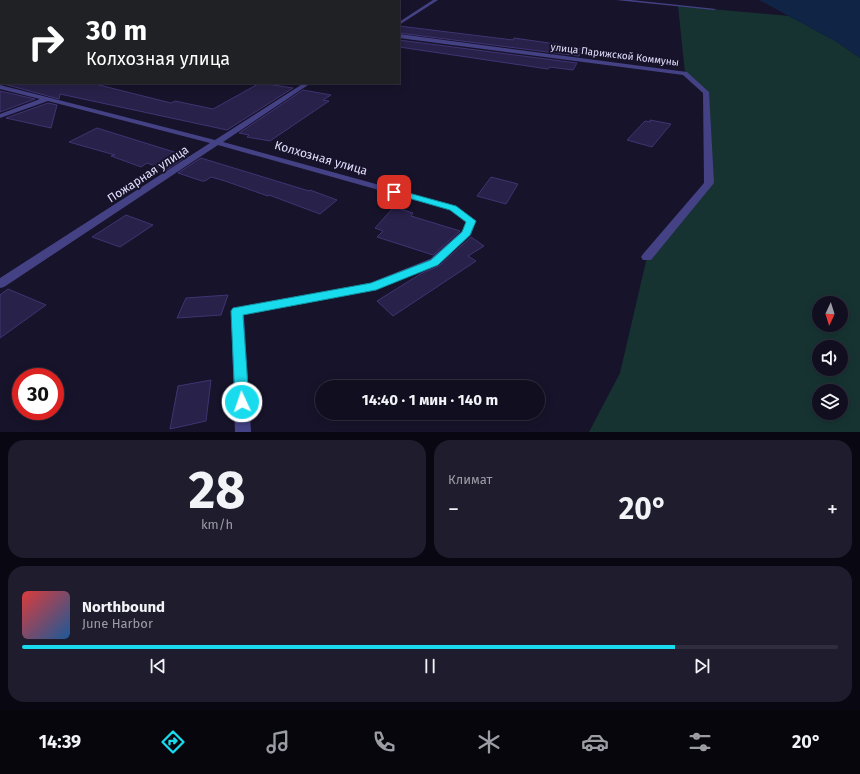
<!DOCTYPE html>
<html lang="ru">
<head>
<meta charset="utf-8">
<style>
	body { margin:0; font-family:"Fira Sans",sans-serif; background:#1e1c2d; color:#f1f3f6; height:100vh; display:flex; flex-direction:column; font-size:15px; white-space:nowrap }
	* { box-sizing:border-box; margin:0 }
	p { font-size:13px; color:#9c9ca5 }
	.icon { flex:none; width:22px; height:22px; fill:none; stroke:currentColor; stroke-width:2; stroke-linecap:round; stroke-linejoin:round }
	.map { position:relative; height:432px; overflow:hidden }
	.side { display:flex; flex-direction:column; gap:8px; padding:8px; background:#090812; flex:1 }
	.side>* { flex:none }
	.top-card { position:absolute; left:0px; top:0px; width:400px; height:84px; box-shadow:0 2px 10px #0003,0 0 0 1px #302e3e; background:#202124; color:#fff; overflow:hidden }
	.needle { width:26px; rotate:184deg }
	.buttons { position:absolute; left:812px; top:296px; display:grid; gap:8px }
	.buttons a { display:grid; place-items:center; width:36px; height:36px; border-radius:50%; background:#110e20; box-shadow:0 2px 10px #0003,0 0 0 1px #302e3e; font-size:20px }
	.speed { position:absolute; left:12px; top:368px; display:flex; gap:8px; font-size:20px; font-weight:700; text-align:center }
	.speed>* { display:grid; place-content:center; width:52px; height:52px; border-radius:50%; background:#110e20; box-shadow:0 2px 10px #0003,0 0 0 1px #302e3e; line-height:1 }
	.speed .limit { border:6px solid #d22; background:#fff; color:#111 }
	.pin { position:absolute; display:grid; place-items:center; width:34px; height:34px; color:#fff; margin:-17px; border-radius:8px; box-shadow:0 2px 6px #0006 }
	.me { position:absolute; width:44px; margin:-22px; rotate:357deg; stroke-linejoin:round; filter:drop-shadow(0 0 3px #0008) }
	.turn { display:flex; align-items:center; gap:14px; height:84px; padding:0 20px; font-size:18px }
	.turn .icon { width:52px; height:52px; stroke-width:2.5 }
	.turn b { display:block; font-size:28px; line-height:34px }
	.big { font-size:30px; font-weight:700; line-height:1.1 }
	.side .tile { flex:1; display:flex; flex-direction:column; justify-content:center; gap:6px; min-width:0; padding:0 14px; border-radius:16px; background:#1e1c2d }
	.side .dial { align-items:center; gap:0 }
	.dial b { font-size:52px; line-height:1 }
	.song { display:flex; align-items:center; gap:12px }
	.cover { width:48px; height:48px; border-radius:6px; background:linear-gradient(135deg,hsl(0 70% 55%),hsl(210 70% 35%)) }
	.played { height:4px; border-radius:2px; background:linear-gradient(90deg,#19dbee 80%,#302e3e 80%) }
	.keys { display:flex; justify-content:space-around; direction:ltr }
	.heat { display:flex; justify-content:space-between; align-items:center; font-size:22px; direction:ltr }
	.side .tiles { flex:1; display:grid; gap:8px; grid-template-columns:1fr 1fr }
	.tile:last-child { grid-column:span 2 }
	.trip { position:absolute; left:315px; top:380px; width:230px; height:40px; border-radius:20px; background:#110e20; box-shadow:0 2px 10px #0003,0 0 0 1px #302e3e; font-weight:700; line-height:40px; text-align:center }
	.menu { display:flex; height:64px; justify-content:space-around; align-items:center; background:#07060d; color:#9c9ca5 }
	.menu .icon { width:28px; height:28px }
	.menu .current { color:#19dbee }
	.menu b { font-size:18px; color:#f1f3f6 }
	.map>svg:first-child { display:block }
	.green { fill:#163332; fill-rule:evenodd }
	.water { fill:#102446 }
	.building { fill:#282149; stroke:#403473 }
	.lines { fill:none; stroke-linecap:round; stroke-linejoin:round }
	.street { fill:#444285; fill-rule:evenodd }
	.route { fill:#19dbee; stroke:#108e9b }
	.labels { text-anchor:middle; stroke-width:4; stroke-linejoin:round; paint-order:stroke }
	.far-street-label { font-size:10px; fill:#e1defd; stroke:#17132a }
	.street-label { font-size:12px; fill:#e1defd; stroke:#17132a }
</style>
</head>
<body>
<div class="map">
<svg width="860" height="432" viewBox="0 0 860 432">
	<rect width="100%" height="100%" fill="#17132a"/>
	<path class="green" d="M 678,6 L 789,16 L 837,42 L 860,58 L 860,432 L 589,432 L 620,373 L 647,257 L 709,183 L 706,92 L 685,73 ZM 819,303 L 841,303 L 841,325 L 819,325 ZM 819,347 L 841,347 L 841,369 L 819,369 ZM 819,391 L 841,391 L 841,413 L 819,413 Z"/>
	<polygon class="water" points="759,0 860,0 860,58 837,42"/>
	<g class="building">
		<polygon points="399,26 513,40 514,38 563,45 562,47 582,49 579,56 399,33"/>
		<polygon points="399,40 577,63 573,70 550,67 548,69 399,47"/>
		<polygon points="0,83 91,83 171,103 175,101 213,109 260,83 293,88 227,130 60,94 59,99"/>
		<polygon points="303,90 331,95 323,100 329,101 270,141 247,137 249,135 239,133"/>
		<polygon points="0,91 35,99 0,112"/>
		<polygon points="48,103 57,105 51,128 6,118"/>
		<polygon points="650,120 671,124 652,147 627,140 645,121 650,122"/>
		<polygon points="97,128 187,156 166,170 147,163 141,167 111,156 115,155 69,142"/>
		<polygon points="201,158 309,191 310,190 337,200 320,214 269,195 268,196 222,180 211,177 205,181 202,181 178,173"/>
		<polygon points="491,177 518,184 506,204 477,196"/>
		<polygon points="394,207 413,213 411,216 460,231 433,255 377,237 383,231 375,228"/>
		<polygon points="126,215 153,225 120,247 92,237"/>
		<polygon points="471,237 484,246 468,256 476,261 393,316 377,301 422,273 439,266"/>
		<polygon points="8,289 46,305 0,338 0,295"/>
		<polygon points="228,295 221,315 177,318 186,298"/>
		<polygon points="211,380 206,421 170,429 178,386"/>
	</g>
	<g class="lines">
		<g class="street">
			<polygon points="133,0 143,0 144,1 134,1"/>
			<polygon points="433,0 438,0 399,25 399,22"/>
			<polygon points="616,0 631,0 716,9 714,10"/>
			<polygon points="399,34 687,72 709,92 714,183 651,260 643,260 641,257 643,254 704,183 703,93 683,75 399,38"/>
			<rect x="0" y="63" width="1" height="4"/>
			<polygon points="304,83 311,83 223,142 456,206 476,221 471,235 438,265 376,290 244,315 251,432 235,432 231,311 233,308 370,283 430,259 462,231 466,222 450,210 218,145 4,287 0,288 0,278 210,143 48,101 0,118 0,114 40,99 0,89 0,85 215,140"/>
		</g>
	</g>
	<polygon class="route" points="394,189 456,206 476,221 470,235 438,265 376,290 243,315 249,402 247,406 242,408 237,406 235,402 231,311 233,308 371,283 431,260 462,232 466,222 450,210 391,193 390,192"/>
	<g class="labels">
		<g class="far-street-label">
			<text transform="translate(615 54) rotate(7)" y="4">улица Парижской Коммуны</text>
		</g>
		<g class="street-label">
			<text transform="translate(321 158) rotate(16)" y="4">Колхозная улица</text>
			<text transform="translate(148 174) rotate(-33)" y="4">Пожарная улица</text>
		</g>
	</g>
</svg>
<div class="buttons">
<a><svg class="needle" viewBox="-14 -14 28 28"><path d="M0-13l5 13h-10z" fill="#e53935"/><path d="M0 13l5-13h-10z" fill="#9c9ca5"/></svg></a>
<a><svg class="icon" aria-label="sound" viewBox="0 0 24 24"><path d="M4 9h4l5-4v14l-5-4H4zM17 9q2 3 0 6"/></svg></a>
<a><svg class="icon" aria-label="layers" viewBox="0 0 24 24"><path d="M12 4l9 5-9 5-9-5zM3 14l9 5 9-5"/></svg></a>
</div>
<div class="speed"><div class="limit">30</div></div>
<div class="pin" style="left:394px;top:192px;background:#d93025"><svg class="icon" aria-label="arrive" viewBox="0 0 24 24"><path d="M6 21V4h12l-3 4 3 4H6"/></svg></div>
<svg class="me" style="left:242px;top:402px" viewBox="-20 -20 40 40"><circle r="17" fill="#19dbee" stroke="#fff" stroke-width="3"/><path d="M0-11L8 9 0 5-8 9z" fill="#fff"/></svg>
<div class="trip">14:40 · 1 мин · 140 m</div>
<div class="top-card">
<div class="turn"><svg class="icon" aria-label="right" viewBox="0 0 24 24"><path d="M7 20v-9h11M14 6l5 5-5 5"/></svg><div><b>30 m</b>Колхозная улица</div></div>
</div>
</div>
<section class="side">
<div class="tiles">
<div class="tile dial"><b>28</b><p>km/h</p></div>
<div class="tile"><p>Климат</p>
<div class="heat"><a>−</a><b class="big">20°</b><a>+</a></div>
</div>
<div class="tile">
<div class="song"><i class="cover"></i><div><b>Northbound</b><p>June Harbor</p></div></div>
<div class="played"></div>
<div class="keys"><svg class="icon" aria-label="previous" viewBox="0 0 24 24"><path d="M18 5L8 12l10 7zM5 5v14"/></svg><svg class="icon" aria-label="pause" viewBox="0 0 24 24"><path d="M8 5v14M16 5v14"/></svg><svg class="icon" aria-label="next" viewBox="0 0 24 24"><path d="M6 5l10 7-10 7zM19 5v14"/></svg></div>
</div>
</div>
</section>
<nav class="menu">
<b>14:39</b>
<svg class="icon current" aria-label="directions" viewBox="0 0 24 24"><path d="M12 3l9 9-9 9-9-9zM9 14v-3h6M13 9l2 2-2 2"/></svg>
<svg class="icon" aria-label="music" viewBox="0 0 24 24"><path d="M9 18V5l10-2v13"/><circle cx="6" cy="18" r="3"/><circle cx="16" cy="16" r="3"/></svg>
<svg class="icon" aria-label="phone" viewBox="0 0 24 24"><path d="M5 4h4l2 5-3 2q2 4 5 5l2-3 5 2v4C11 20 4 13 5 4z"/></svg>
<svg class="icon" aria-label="climate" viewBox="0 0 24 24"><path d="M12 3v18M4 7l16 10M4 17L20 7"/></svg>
<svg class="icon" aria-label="car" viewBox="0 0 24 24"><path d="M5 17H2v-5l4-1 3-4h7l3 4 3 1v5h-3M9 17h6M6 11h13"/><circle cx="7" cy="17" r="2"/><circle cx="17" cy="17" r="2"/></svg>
<svg class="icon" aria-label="filters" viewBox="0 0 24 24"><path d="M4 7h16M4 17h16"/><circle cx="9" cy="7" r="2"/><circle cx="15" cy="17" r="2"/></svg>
<b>20°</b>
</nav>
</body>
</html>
